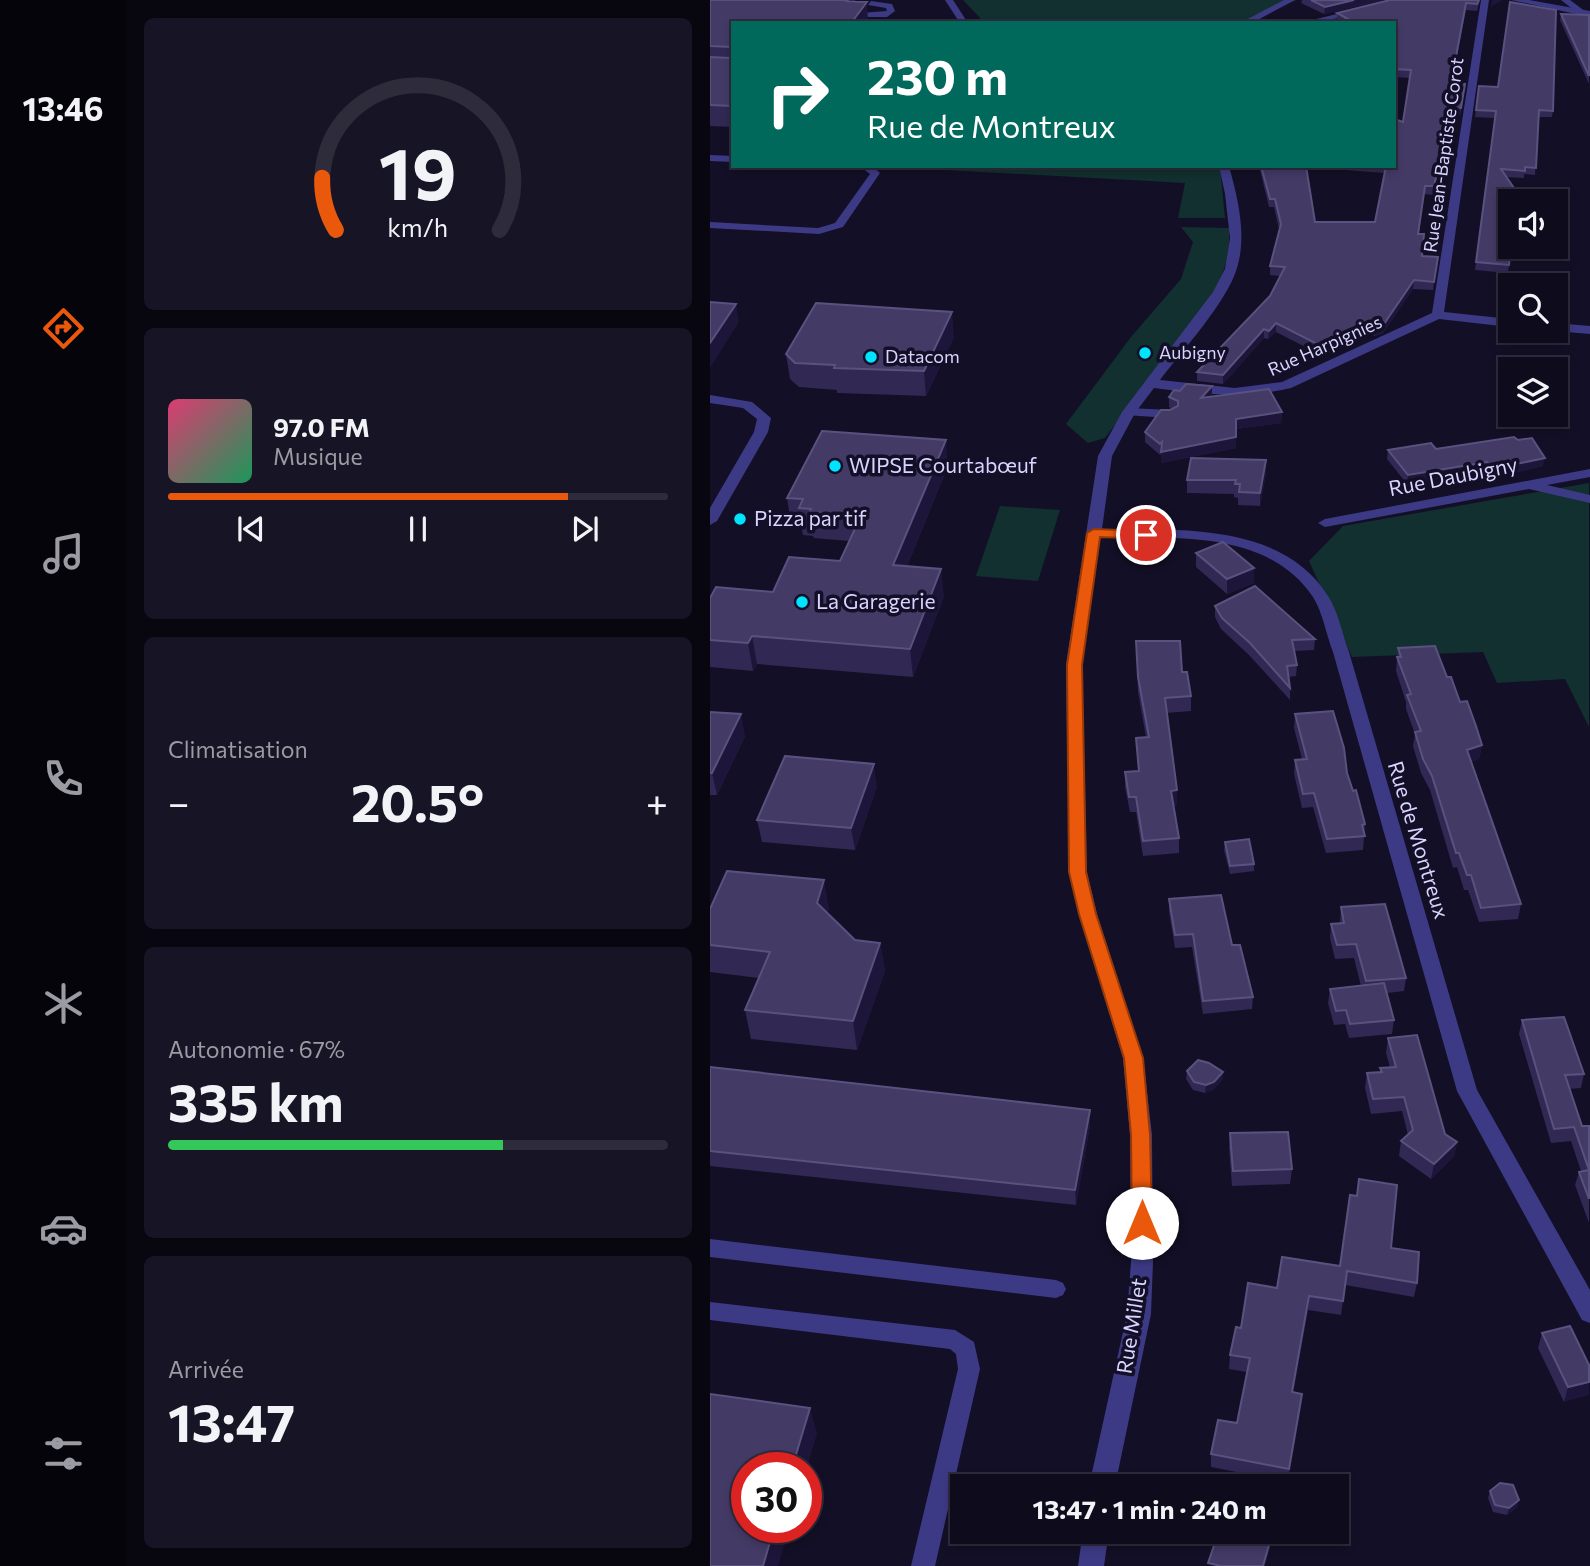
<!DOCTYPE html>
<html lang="fr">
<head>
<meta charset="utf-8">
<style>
	body { margin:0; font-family:Commissioner,sans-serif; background:#171425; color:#f1f3f6; height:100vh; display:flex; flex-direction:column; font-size:26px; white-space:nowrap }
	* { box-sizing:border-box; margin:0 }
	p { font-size:23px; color:#9b9ba3 }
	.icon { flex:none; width:38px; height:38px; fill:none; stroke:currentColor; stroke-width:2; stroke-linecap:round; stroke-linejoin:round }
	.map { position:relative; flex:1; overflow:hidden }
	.side { display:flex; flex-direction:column; gap:18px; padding:18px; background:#08060f; width:584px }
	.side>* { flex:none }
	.banner { position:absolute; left:21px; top:21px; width:665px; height:147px; border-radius:0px; box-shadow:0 4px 10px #0003,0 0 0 2px #2e2b3b; background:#00695c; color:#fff; overflow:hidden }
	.tools { position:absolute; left:788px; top:189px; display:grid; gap:14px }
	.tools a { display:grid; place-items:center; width:70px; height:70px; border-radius:0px; background:#0e0b1c; box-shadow:0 4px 10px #0003,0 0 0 2px #2e2b3b; font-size:35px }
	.speed { position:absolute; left:21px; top:1452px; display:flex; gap:14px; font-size:35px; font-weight:700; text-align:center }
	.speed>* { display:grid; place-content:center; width:91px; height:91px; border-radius:50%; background:#0e0b1c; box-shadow:0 4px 10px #0003,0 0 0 2px #2e2b3b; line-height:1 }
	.speed .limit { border:10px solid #d22; background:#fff; color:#111 }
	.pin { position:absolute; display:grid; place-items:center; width:60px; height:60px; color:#fff; margin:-30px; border:4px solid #fff; border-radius:50%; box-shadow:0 2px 7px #0007 }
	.me { position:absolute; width:77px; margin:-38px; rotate:0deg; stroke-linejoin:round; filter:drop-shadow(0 0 5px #0008) }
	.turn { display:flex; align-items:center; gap:24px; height:147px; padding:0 21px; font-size:32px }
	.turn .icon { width:91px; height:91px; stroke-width:2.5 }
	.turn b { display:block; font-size:49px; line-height:60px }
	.big { font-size:52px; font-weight:700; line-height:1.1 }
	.side .widget { flex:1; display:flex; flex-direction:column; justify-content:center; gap:10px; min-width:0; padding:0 24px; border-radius:10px; background:#171425 }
	.side .dial { align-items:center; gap:0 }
	.dial svg { height:182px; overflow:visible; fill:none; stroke:#2e2b3b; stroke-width:7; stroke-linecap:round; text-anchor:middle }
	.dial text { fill:#f1f3f6; stroke:none }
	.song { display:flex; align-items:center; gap:21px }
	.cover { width:84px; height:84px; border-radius:10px; background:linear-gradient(135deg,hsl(340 70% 55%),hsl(150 70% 35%)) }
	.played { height:7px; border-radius:4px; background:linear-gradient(90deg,#ea580c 80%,#2e2b3b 80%) }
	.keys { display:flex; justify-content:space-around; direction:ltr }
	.heat { display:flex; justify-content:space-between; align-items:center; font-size:38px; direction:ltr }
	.charge { height:10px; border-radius:5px; background:linear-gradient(90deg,#34c759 67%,#2e2b3b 0) }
	.trip { position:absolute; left:240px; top:1474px; width:399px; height:70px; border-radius:0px; background:#0e0b1c; box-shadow:0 4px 10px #0003,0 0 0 2px #2e2b3b; font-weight:700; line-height:70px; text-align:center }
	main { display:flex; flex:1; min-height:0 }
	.dock { display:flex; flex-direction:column; width:126px; justify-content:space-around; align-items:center; background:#06040b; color:#9b9ba3 }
	.dock .icon { width:49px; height:49px }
	.dock .on { color:#ea580c }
	.dock b { font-size:32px; color:#f1f3f6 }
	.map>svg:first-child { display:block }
	.green { fill:#12302f }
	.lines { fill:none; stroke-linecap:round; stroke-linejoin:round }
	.service { fill:#3d3a85; fill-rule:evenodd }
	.minor { fill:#3d3a85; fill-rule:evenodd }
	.wall { fill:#312854; fill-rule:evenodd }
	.shaded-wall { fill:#1d163a }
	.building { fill:#433a66; stroke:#5a527e; stroke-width:2 }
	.route { fill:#ea580c; stroke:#983908; stroke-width:2 }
	.poi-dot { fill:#00e5ff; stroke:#130f26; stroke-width:2.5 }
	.labels { text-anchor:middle; stroke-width:7; stroke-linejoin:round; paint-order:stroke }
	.far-street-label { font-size:18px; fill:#d9d4ff; stroke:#130f26 }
	.far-poi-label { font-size:18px; fill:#d9d4ff; stroke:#130f26; text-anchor:start }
	.poi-label { font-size:21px; fill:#d9d4ff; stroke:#130f26; text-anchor:start }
	.street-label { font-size:21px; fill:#d9d4ff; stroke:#130f26 }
</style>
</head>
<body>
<main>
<nav class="dock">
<b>13:46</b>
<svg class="icon on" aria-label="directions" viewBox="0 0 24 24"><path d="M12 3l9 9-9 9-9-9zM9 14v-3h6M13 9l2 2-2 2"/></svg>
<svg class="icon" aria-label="music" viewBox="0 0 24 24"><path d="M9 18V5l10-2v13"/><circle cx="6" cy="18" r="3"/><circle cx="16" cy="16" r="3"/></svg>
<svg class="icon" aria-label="phone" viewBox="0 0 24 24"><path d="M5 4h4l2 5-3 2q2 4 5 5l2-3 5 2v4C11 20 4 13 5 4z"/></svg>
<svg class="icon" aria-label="climate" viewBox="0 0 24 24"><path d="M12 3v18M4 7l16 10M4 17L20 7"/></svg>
<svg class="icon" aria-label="car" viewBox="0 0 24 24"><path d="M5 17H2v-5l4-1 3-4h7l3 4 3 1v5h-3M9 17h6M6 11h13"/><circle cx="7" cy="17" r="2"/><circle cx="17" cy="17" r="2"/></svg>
<svg class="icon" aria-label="filters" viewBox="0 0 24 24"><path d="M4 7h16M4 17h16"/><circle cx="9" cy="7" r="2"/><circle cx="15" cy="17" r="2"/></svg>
</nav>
<section class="side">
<div class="widget dial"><svg viewBox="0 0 100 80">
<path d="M14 69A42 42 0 1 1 86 69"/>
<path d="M14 69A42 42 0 0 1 8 46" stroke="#ea580c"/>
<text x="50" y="56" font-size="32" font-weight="700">19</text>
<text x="50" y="72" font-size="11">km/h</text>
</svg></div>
<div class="widget">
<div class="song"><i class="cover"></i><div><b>97.0 FM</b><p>Musique</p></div></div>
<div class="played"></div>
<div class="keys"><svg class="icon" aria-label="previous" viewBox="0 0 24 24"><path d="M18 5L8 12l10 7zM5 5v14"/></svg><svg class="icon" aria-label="pause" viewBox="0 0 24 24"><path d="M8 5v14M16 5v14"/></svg><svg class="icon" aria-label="next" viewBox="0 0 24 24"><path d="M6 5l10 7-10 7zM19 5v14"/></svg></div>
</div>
<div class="widget"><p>Climatisation</p>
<div class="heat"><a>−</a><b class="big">20.5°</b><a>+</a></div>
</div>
<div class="widget"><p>Autonomie · 67%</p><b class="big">335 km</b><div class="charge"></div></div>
<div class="widget"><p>Arrivée</p><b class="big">13:47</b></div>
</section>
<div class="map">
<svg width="880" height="1566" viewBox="0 0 880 1566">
	<rect width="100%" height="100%" fill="#130f26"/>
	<g class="green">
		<polygon points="253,0 587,0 529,23 267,23 270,18"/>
		<polygon points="510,166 515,218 468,218 475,183 181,167"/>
		<path d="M 471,227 L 519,228 C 520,252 516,269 505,290 L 395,438 L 378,443 L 356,424 L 421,337 L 471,279 L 483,242 Z"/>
		<polygon points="879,483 879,727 855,679 787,683 773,652 642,657 599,561 633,526"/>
		<polygon points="290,506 350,510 328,581 266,576"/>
	</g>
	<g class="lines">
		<g class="service">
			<polygon points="235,0 243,0 256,20 254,23 246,23 248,20"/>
			<polygon points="851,0 860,0 876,12 869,14"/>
			<polygon points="161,1 182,4 185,11 177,17 148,17 151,13 177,11 176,8 158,5"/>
			<polygon points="0,155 23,156 23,162 0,161"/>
			<polygon points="150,166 162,166 170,173 133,227 109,234 0,228 0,222 108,228 125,223 160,174"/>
			<polygon points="419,408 460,410 466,414 460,418 415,415 415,409"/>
			<polygon points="0,1239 346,1280 353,1283 356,1289 353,1295 346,1298 0,1257"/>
			<polygon points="0,1302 245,1330 264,1342 270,1369 225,1566 201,1566 248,1369 246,1354 240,1349 0,1320"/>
		</g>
		<g class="minor">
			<polygon points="574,0 585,0 542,23 530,23"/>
			<polygon points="684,0 700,0 607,23 590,23"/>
			<path d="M 771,0 L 779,0 L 734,312 L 800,319 L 800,327 L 729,319 L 581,388 C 534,399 491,394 444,388 L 425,413 L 402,456 L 392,529 C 468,530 572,522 618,596 C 629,613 632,634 639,652 L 767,1090 L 880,1290 L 880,1323 L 872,1320 L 747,1091 L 623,652 C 616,634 613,613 603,597 C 557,529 462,538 390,538 L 372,665 L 377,872 L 387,914 L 433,1058 L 442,1135 L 443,1262 L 441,1314 L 405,1486 L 379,1486 L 417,1314 L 421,1262 L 420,1135 L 413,1058 L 369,914 L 359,872 L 356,665 L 388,456 L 412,412 L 503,292 L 515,269 L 520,238 L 515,194 L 509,166 L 519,166 C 528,199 537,235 527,268 C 517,302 472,351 450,380 L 525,388 L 572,382 L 722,313 Z"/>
			<polygon points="801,0 819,0 880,11 880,17"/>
			<polygon points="845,323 880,326 880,334 845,331"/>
			<polygon points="0,395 42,402 61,418 58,432 7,521 0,525 0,508 44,432 47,419 33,408 0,403"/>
			<polygon points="880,469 880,477 837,485 880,495 880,503 819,489 615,527 608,523 615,519"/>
			<polygon points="373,1531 399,1531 394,1566 368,1566"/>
		</g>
	</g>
	<g class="wall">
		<polygon points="0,0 145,0 159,22 23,23 23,127 0,126"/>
		<polygon points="592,0 673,0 614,14 591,3"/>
		<path d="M 680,0 L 770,0 L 767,11 L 756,10 L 742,83 L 755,84 L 750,115 L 740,115 L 732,165 L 730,164 L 723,195 L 714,194 L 709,234 L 712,256 L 728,257 L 723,290 L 703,289 L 673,333 L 665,336 L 658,333 L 611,355 L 566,332 L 558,339 L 554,338 L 513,384 L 487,381 L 487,372 L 560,296 L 570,276 L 560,275 L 560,266 L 569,229 L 564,207 L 559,207 L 549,166 L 684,166 L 693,122 L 700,78 L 684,77 L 684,23 L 627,21 L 627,13 ZM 596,167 L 675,173 L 665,222 L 605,222 Z"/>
		<polygon points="851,14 879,15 879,84 850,20"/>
		<polygon points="769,86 843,111 842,117 828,117 825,175 814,174 814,178 796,177 801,247 798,273 765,270 785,118 765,117"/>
		<polygon points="244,337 216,396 127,393 127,390 89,387 80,379 76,354"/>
		<polygon points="502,386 502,396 572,412 571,423 526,429 526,448 451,463 451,454 450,455 435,442 435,432 462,409 459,407 459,397 470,391"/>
		<polygon points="726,449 833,466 781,478 776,471 697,484 677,459 678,450"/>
		<polygon points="556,460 556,473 550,506 528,505 528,498 524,497 524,494 477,493 477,480"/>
		<polygon points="238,466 197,566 234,596 203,677 47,664 43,671 0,667 0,598 63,592 130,561 139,541 104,538 103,536 93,535 91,525 81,524 77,498"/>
		<polygon points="486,553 544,583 517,594 486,567"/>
		<polygon points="505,606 605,639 604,650 584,651 587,665 586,676 579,677 580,688 580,700 539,655 511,629 505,617"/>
		<polygon points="426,641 472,672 481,696 481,711 457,713 467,805 464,806 469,838 469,853 433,856 426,812 420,812 415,787 415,772 428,771 426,738 436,737 428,692"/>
		<polygon points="688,648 737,677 772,745 769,759 761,762 811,904 808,919 769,922 758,890 754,890 747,867 743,868 720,790 711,773 703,746 705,734 696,709 696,702 686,671"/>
		<polygon points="0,712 35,736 7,795 0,795"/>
		<polygon points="585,714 637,773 655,824 653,850 616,853 603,807 592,808 584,774 585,760 592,759 584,728"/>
		<polygon points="167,786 145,850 52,842 47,820"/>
		<polygon points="515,842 544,864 544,871 520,874 514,850"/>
		<polygon points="459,899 522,945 543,997 542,1009 493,1014 482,947 465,948 459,912"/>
		<polygon points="631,907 696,978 694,991 677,993 684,1020 682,1034 639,1038 635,1024 624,1025 618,1003 620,989 651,986 644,958 625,959 620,938 621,924 630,924"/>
		<polygon points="119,908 117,914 145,940 170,943 175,971 147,1050 41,1039 35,1010 49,978 0,972 0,909"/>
		<polygon points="812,1020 874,1074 871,1088 859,1089 872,1126 879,1126 879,1223 865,1185 869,1172 871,1171 861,1141 841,1143 809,1034"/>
		<polygon points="678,1038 735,1134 747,1142 744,1156 721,1179 689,1156 691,1141 698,1135 692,1111 661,1114 655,1088 657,1073 670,1072 670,1068 680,1067 676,1053"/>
		<polygon points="0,1067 380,1110 380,1125 366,1205 0,1166"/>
		<polygon points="477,1071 513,1072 512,1080 503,1090 495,1093 483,1090 476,1079"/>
		<polygon points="520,1133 582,1169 580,1184 522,1186 519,1148"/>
		<polygon points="649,1179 681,1248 707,1283 704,1297 635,1285 631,1315 598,1310 583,1393 592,1394 578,1482 501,1467 501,1454 527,1423 537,1372 519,1369 520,1355 531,1328 567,1288 630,1266 647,1196"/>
		<polygon points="832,1333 879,1365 854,1402 828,1348"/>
		<polygon points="780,1491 807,1507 797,1515 783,1512 778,1498"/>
	</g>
	<g class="shaded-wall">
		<polygon points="644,0 673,0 614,14 615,7"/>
		<polygon points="782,0 792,0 781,7"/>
		<polygon points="157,2 158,23 141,23"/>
		<polygon points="704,280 703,289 673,333 665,336 666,327"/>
		<polygon points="26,304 29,322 0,368 0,343"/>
		<polygon points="242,312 244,337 216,396 214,371"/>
		<polygon points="566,323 566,332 558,339 559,331"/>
		<polygon points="659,324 658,333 611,355 611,346"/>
		<polygon points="554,329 554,338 513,384 513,375"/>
		<polygon points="502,386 502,396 491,398"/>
		<polygon points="572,412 571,423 526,429 526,419"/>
		<polygon points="526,437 526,448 451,463 450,444 452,442"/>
		<polygon points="236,440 238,466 186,592 183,565"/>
		<polygon points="835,458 833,466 781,478 782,469"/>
		<polygon points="556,460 556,473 550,506 550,493"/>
		<polygon points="777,462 776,471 697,484 698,475"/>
		<polygon points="544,568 544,583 517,594 517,579"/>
		<polygon points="231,569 234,596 203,677 200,649"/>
		<polygon points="42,636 47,664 43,671 38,643"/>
		<polygon points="31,714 35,736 7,795 2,773"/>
		<polygon points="772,745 769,759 755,765 757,750"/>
		<polygon points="164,764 167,786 145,850 141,828"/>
		<polygon points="467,790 467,805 461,806 461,791"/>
		<polygon points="114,880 119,908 112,931 107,903"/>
		<polygon points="170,943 175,971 147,1050 143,1021"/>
		<polygon points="513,1072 512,1080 503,1090 495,1093 496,1085"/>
		<polygon points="380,1110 380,1125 366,1205 365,1190"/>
		<polygon points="747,1142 744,1156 721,1179 724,1164"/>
		<polygon points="599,1296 598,1310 581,1406 582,1392"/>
		<polygon points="879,1382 879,1395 854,1402 858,1387"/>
		<polygon points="592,1394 591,1408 578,1482 579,1469"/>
		<polygon points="100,1408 107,1434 96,1470 96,1468 82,1468"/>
		<polygon points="809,1500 807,1507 797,1515 799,1508"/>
		<polygon points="64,1528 79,1528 68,1566 53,1566"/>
		<polygon points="563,1531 565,1531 555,1566 553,1566"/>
	</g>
	<g class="building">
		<polygon points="0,0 138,0 137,1 157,2 141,23 23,23 23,106 0,105 0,57 20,58 22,55 22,47 0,46"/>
		<polygon points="601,0 644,0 615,7"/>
		<polygon points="680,0 769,0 767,4 756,3 741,83 755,84 751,108 741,107 733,156 731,156 724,186 715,186 708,234 714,234 712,256 728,257 724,282 704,280 674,324 666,327 659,324 611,346 566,323 559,331 554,329 513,375 487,372 560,296 575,267 560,266 571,224 565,199 560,199 551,166 596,166 605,222 665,222 676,166 684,166 684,119 693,122 701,70 684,69 684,23 621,23 638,19 627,13"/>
		<polygon points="800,2 846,10 843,111 829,110 826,168 815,167 815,171 791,169 808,194 807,201 800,201 800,247 801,247 799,265 766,262 786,111 766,110 769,86 788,87"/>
		<polygon points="851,14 879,15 879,76"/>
		<polygon points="0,302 26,304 0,343"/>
		<polygon points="106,303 242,312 214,371 124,368 125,365 85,363 76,354"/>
		<polygon points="476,384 502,386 491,398 559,389 572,412 526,419 526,437 451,452 452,442 450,444 435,432 451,410 460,410 468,406 468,401 459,397 464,390 470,391"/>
		<polygon points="112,431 236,440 183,565 231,569 200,649 42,636 38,643 0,640 0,598 6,587 63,592 79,557 130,561 151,516 100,512 101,509 89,508 93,499 77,498"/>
		<polygon points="804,437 808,440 822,438 835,458 782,469 777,462 698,475 678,450 721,443 726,449"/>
		<polygon points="481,458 556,460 550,493 529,492 530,484 525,484 526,480 477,480"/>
		<polygon points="513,542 544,568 517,579 486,553"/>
		<polygon points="545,586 605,639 582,640 587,665 577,666 580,688 540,643 512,618 505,606"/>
		<polygon points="426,641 470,641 472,672 477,672 481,696 455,698 467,790 461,791 469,838 433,841 426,797 419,797 415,772 429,771 426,738 439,737 428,677"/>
		<polygon points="725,646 737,677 741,677 750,702 757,701 766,726 772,745 757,750 811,904 771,908 761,875 757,875 749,853 746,853 722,776 713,759 705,732 711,731 697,695 701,694 687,657 691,657 688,648"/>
		<polygon points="623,711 634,748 637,773 643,791 646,790 655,824 652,825 655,836 617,839 604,793 593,794 585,760 597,759 585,714"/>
		<polygon points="0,712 31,714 2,773 0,773"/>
		<polygon points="75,756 164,764 141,828 47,820"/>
		<polygon points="539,839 544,864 520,866 515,842"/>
		<polygon points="17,871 114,880 107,903 145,940 170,943 143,1021 35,1010 60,952 0,945 0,909"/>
		<polygon points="511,895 522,945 530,945 543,997 493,1001 483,934 465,935 459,899"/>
		<polygon points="675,904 696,978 656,981 646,944 627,945 621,924 634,923 631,907"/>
		<polygon points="674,983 684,1020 640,1024 636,1010 626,1011 620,989"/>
		<polygon points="854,1017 874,1074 855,1075 872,1126 879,1126 879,1199 869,1172 879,1170 864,1127 844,1129 812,1020"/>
		<polygon points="707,1035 735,1134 747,1142 724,1164 691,1141 703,1130 694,1097 663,1099 657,1073 672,1072 670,1068 686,1067 678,1038"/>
		<polygon points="488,1060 499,1063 513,1072 504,1082 496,1085 484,1082 477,1071"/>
		<polygon points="0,1067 380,1110 365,1190 0,1151"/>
		<polygon points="578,1132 582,1169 523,1171 520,1133"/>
		<polygon points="649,1179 687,1185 681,1248 709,1252 707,1283 637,1271 633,1301 599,1296 582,1392 592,1394 579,1469 501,1454 508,1420 527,1423 540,1358 520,1355 526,1327 531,1328 538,1283 567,1288 572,1257 630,1266 640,1195 647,1196"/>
		<polygon points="860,1326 879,1365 879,1382 858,1387 832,1333"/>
		<polygon points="0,1394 100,1408 82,1468 37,1468 37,1528 64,1528 53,1566 0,1566"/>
		<polygon points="790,1483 803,1485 809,1500 799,1508 785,1505 780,1491"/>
		<polygon points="509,1531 563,1531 553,1566 511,1566 498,1563"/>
	</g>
	<polygon class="route" points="384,529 436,531 442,535 436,539 390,537 372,665 376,872 386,914 433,1058 440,1135 442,1223 439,1229 432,1231 425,1229 422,1223 421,1135 414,1058 369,914 359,872 357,665 377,533"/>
	<g class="poi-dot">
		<circle cx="435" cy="353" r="7"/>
		<circle cx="161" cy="357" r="7"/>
		<circle cx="125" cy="466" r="7"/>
		<circle cx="30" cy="519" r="7"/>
		<circle cx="92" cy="602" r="7"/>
	</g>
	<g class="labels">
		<g class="far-street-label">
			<text transform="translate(734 155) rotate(-82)" y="6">Rue Jean-Baptiste Corot</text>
			<text transform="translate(615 346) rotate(-24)" y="6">Rue Harpignies</text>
		</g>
		<g class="far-poi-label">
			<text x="449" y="359">Aubigny</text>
			<text x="175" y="363">Datacom</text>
		</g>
		<g class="poi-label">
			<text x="139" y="473">WIPSE Courtabœuf</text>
			<text x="44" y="526">Pizza par tif</text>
			<text x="106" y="609">La Garagerie</text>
		</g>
		<g class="street-label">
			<text transform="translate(743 477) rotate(-11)" y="7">Rue Daubigny</text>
			<text transform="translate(708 840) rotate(73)" y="7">Rue de Montreux</text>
			<text transform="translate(422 1326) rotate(-81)" y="7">Rue Millet</text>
		</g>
	</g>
</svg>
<div class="tools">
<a><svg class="icon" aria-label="sound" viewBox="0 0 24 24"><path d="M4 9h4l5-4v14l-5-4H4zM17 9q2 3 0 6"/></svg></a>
<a><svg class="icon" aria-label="search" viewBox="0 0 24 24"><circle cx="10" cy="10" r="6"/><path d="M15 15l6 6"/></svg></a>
<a><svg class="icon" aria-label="layers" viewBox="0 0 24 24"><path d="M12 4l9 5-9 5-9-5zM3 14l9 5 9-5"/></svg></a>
</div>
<div class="speed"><div class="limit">30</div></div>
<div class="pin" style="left:436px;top:535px;background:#d93025"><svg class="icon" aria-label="arrive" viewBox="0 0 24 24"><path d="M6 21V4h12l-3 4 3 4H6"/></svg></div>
<svg class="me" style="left:432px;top:1223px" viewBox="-20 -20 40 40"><circle r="19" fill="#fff"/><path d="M0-13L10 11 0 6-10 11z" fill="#ea580c"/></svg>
<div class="trip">13:47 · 1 min · 240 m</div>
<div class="banner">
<div class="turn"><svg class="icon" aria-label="right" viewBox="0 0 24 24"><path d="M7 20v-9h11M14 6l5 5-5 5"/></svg><div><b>230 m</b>Rue de Montreux</div></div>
</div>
</div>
</main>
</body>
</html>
